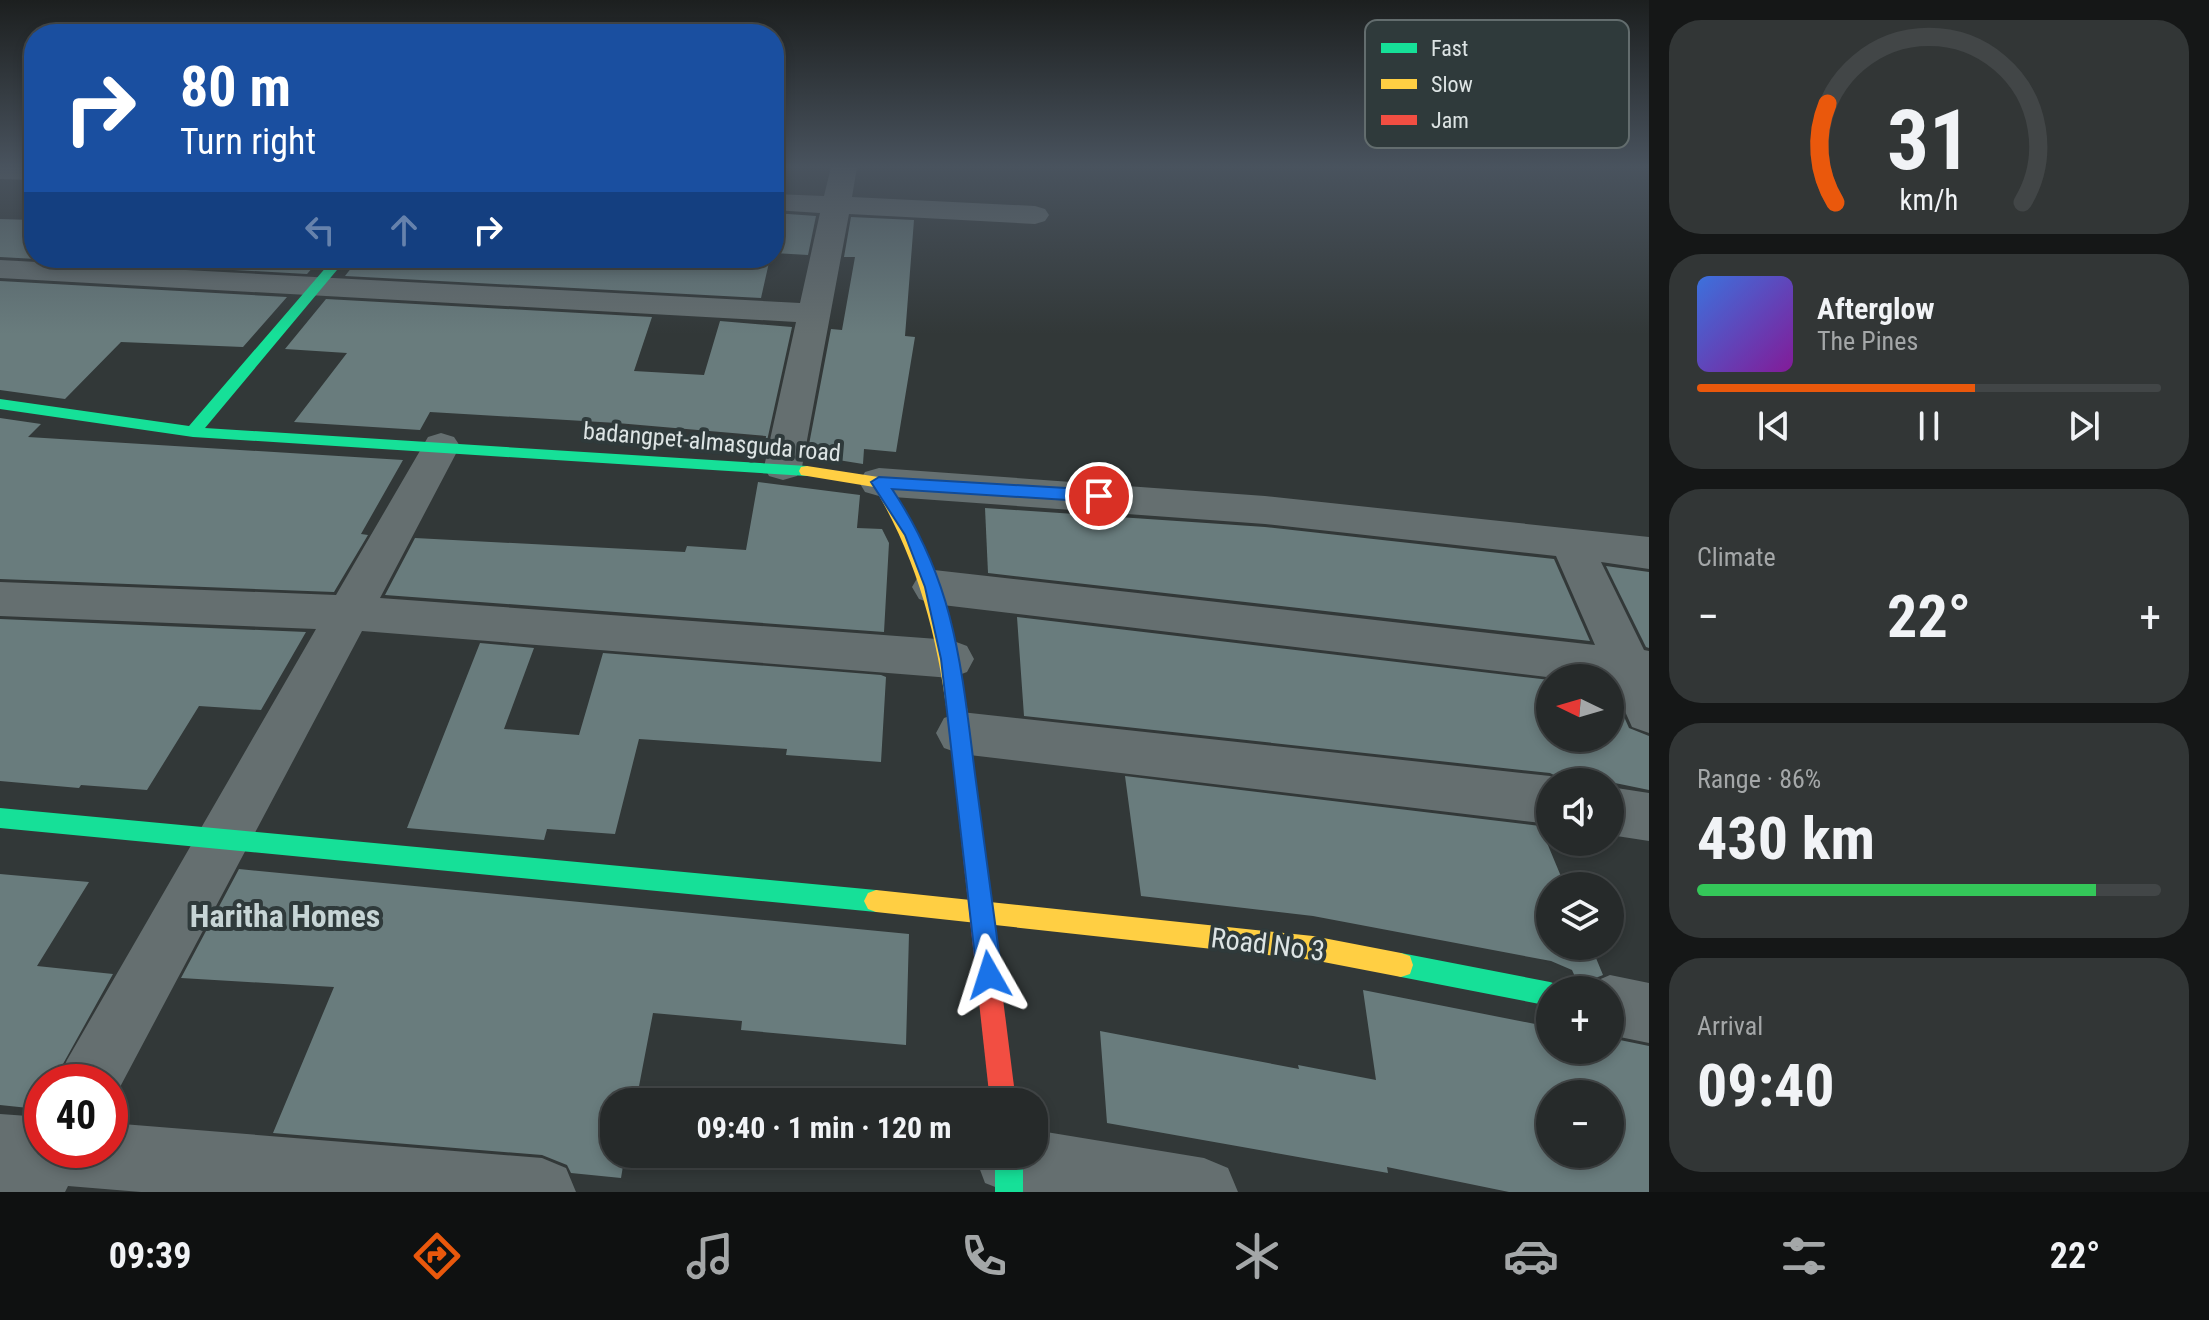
<!DOCTYPE html>
<html lang="en">
<head>
<meta charset="utf-8">
<style>
	body { margin:0; font-family:"Roboto Condensed",sans-serif; background:#323636; color:#f1f3f6; height:100vh; display:flex; flex-direction:column; font-size:30px; white-space:nowrap }
	* { box-sizing:border-box; margin:0 }
	p { font-size:26px; color:#a4a7a8 }
	.icon { flex:none; width:44px; height:44px; fill:none; stroke:currentColor; stroke-width:2; stroke-linecap:round; stroke-linejoin:round }
	.map { position:relative; flex:1; overflow:hidden }
	.side { display:flex; flex-direction:column; gap:20px; padding:20px; background:#151717; width:560px }
	.side>* { flex:none }
	.hud { position:absolute; left:24px; top:24px; width:760px; height:244px; border-radius:32px; box-shadow:0 4px 12px #0003,0 0 0 2px #424647; background:#1a4fa0; color:#fff; overflow:hidden }
	.needle { width:52px; rotate:275deg }
	.tools { position:absolute; left:1536px; top:664px; display:grid; gap:16px }
	.tools a { display:grid; place-items:center; width:88px; height:88px; border-radius:50%; background:#262a2a; box-shadow:0 4px 12px #0003,0 0 0 2px #424647; font-size:40px }
	.speed { position:absolute; left:24px; top:1064px; display:flex; gap:16px; font-size:40px; font-weight:700; text-align:center }
	.speed>* { display:grid; place-content:center; width:104px; height:104px; border-radius:50%; background:#262a2a; box-shadow:0 4px 12px #0003,0 0 0 2px #424647; line-height:1 }
	.speed .limit { border:12px solid #d22; background:#fff; color:#111 }
	.pin { position:absolute; display:grid; place-items:center; width:68px; height:68px; color:#fff; margin:-34px; border:4px solid #fff; border-radius:50%; box-shadow:0 2px 8px #0007 }
	.me { position:absolute; width:88px; margin:-44px; rotate:354deg; stroke-linejoin:round; filter:drop-shadow(0 0 6px #0008) }
	.turn { display:flex; align-items:center; gap:28px; height:168px; padding:0 24px; font-size:36px }
	.turn .icon { width:104px; height:104px; stroke-width:2.5 }
	.turn b { display:block; font-size:56px; line-height:68px }
	.lanes { display:flex; align-items:center; height:76px; padding:0 24px; background:#0003; justify-content:center; gap:40px; direction:ltr }
	.lanes .off { opacity:.35 }
	.big { font-size:60px; font-weight:700; line-height:1.1 }
	.side .widget { flex:1; display:flex; flex-direction:column; justify-content:center; gap:12px; min-width:0; padding:0 28px; border-radius:32px; background:#323636 }
	.side .dial { align-items:center; gap:0 }
	.dial svg { height:208px; overflow:visible; fill:none; stroke:#424647; stroke-width:7; stroke-linecap:round; text-anchor:middle }
	.dial text { fill:#f1f3f6; stroke:none }
	.song { display:flex; align-items:center; gap:24px }
	.cover { width:96px; height:96px; border-radius:12px; background:linear-gradient(135deg,hsl(220 70% 55%),hsl(290 70% 35%)) }
	.played { height:8px; border-radius:4px; background:linear-gradient(90deg,#ea580c 60%,#424647 60%) }
	.keys { display:flex; justify-content:space-around; direction:ltr }
	.heat { display:flex; justify-content:space-between; align-items:center; font-size:44px; direction:ltr }
	.charge { height:12px; border-radius:6px; background:linear-gradient(90deg,#34c759 86%,#424647 0) }
	.trip { position:absolute; left:600px; top:1088px; width:448px; height:80px; border-radius:32px; background:#262a2a; box-shadow:0 4px 12px #0003,0 0 0 2px #424647; font-weight:700; line-height:80px; text-align:center }
	.tab-bar { display:flex; height:128px; justify-content:space-around; align-items:center; background:#0f1111; color:#a4a7a8 }
	.tab-bar .icon { width:56px; height:56px }
	.tab-bar .selected { color:#ea580c }
	.tab-bar b { font-size:36px; color:#f1f3f6 }
	main { display:flex; flex:1; min-height:0 }
	.map>svg:first-child { display:block }
	.building { fill:#697c7d; fill-rule:evenodd }
	.lines { fill:none; stroke-linecap:round; stroke-linejoin:round }
	.street { fill:#656f70; fill-rule:evenodd }
	.fast { fill:#16e098; fill-rule:evenodd }
	.slow { fill:#ffcf43; fill-rule:evenodd }
	.jam { fill:#f24e42; fill-rule:evenodd }
	.route { fill:#1a73e8; stroke:#114b97; stroke-width:2 }
	.labels { text-anchor:middle; stroke-width:8; stroke-linejoin:round; paint-order:stroke }
	.street-label { font-size:24px; fill:#dde4e4; stroke:#2f3a3b }
	.near-street-label { font-size:28px; fill:#dde4e4; stroke:#2f3a3b }
	.near-neighbourhood-label { font-size:32px; font-weight:bold; fill:#c7d5d6; stroke:#2f3a3b }
	.key { fill:#2f3a3b; stroke:#636d6e; stroke-width:2 }
	.key-label { font-size:22px; fill:#dde4e4 }
</style>
</head>
<body>
<main>
<div class="map">
<svg width="1649" height="1192" viewBox="0 0 1649 1192">
	<rect width="100%" height="100%" fill="#323838"/>
	<g class="building">
		<polygon points="774,213 816,216 808,255 774,253"/>
		<polygon points="851,217 914,220 905,336 915,337 896,452 864,449 863,464 807,455 831,329 842,330 855,257 844,257"/>
		<polygon points="0,219 34,220 34,258 321,258 307,274 0,257"/>
		<polygon points="359,258 770,258 761,298 345,276"/>
		<polygon points="0,281 287,297 243,347 121,342 65,399 0,390"/>
		<polygon points="326,299 652,317 634,371 704,375 720,321 792,327 765,450 766,436 617,423 430,412 420,430 294,422 347,353 285,349"/>
		<polygon points="0,418 41,424 28,437 403,460 361,534 368,535 334,592 0,579"/>
		<polygon points="758,482 860,495 857,528 882,529 889,543 884,632 385,595 415,538 685,552 687,546 746,550"/>
		<polygon points="985,508 1265,527 1554,559 1590,641 988,573"/>
		<polygon points="1606,566 1649,572 1649,648 1646,647"/>
		<polygon points="1017,617 1550,680 1550,738 1610,738 1610,685 1629,728 1649,736 1649,790 1610,782 1568,782 1550,773 1024,716"/>
		<polygon points="0,619 306,632 261,710 199,706 147,790 81,785 79,788 0,781"/>
		<polygon points="480,643 534,648 504,729 579,735 603,653 881,675 886,677 881,762 786,755 787,749 639,739 615,834 547,829 544,840 407,828"/>
		<polygon points="1125,776 1540,826 1565,886 1550,886 1550,946 1591,946 1603,975 1588,981 1581,990 1572,970 1551,961 1313,916 1141,896"/>
		<polygon points="239,869 909,934 906,1045 741,1030 742,1021 653,1013 636,1102 614,1102 614,1154 625,1154 621,1178 571,1173 567,1165 542,1155 273,1133 334,987 181,978"/>
		<polygon points="0,874 89,882 37,966 113,974 53,1082 42,1082 42,1102 38,1109 0,1105"/>
		<path d="M 1363,990 L 1550,1027 L 1550,1050 L 1610,1050 L 1610,1038 L 1649,1046 L 1649,1192 L 1509,1192 L 1387,1167 L 1388,1173 L 1107,1123 L 1100,1031 L 1299,1069 L 1298,1065 L 1376,1080 ZM 1550,1094 L 1610,1094 L 1610,1154 L 1550,1154 Z"/>
	</g>
	<g class="lines">
		<g class="street">
			<polygon points="0,167 34,167 34,180 0,179"/>
			<polygon points="831,167 857,167 852,197 1035,206 1045,209 1049,215 1045,221 1035,224 849,214 802,467 797,476 783,480 769,476 764,467 796,322 0,278 0,260 800,303 820,213 774,210 774,194 824,196"/>
			<polygon points="441,433 454,437 460,446 380,598 951,640 967,646 974,659 967,672 951,678 362,631 111,1104 110,1082 57,1082 67,1060 316,629 0,616 0,582 336,595 428,437"/>
			<polygon points="879,468 1265,496 1649,537 1649,569 1601,562 1644,650 1649,651 1649,733 1632,727 1610,678 1555,678 934,604 919,599 912,587 919,575 934,570 1595,645 1556,556 1265,524 879,496 865,492 859,482 865,472"/>
			<polygon points="961,712 1550,776 1565,782 1550,782 1550,824 961,754 944,748 936,733 944,718"/>
			<polygon points="1610,787 1649,793 1649,841 1610,835"/>
			<polygon points="1610,975 1649,983 1649,1043 1610,1035 1610,990 1586,990 1589,984"/>
			<polygon points="0,1114 42,1117 42,1150 110,1150 110,1123 542,1158 566,1168 576,1192 141,1192 68,1186 65,1192 0,1192"/>
			<polygon points="1034,1130 1204,1158 1228,1168 1238,1192 1008,1192 985,1183 976,1159 978,1154 1034,1154"/>
		</g>
		<g class="fast">
			<polygon points="334,258 347,258 205,428 807,466 815,471 807,476 193,437 0,409 0,399 189,426"/>
			<polygon points="0,808 876,890 884,893 888,901 884,909 876,912 0,828"/>
			<polygon points="1401,953 1550,982 1559,985 1561,990 1550,990 1550,1006 1401,977 1392,974 1389,965 1392,956"/>
			<rect x="995" y="1154" width="28" height="38"/>
		</g>
		<g class="slow">
			<path d="M 807,466 L 885,478 C 926,543 950,611 963,686 C 965,700 972,722 966,735 L 959,738 L 952,735 L 949,729 C 939,642 919,562 874,487 L 801,475 L 799,471 L 801,467 Z"/>
			<polygon points="876,890 1313,936 1401,953 1410,956 1413,965 1410,974 1401,977 1313,960 876,912 868,909 864,901 868,893"/>
		</g>
		<polygon class="jam" points="959,720 966,723 969,729 1016,1102 990,1102 949,729 952,723"/>
	</g>
	<linearGradient id="sky" x2="0" y2="1"><stop stop-color="#1c1f1f"/><stop offset="0.5" stop-color="#49535e"/><stop offset="1" stop-color="#49535e" stop-opacity="0"/></linearGradient>
	<rect width="1649" height="334" fill="url(#sky)"/>
	<path class="route" d="M 879,477 L 1099,490 L 1107,496 L 1099,502 L 892,489 C 955,583 961,664 975,774 C 984,841 993,908 1002,975 L 998,983 L 989,987 L 981,983 L 977,975 L 941,659 L 925,587 L 905,535 L 871,482 Z"/>
	<g class="labels">
		<g class="street-label">
			<text transform="translate(712 442) rotate(5)" y="8">badangpet-almasguda road</text>
		</g>
		<g class="near-street-label">
			<text transform="translate(1268 944) rotate(7)" y="10">Road No 3</text>
		</g>
		<g class="near-neighbourhood-label">
			<text x="285" y="927">Haritha Homes</text>
		</g>
	</g>
	<rect x="1365" y="20" width="264" height="128" rx="12" class="key"/>
	<rect x="1381" y="43" width="36" height="10" fill="#16e098"/>
	<rect x="1381" y="79" width="36" height="10" fill="#ffcf43"/>
	<rect x="1381" y="115" width="36" height="10" fill="#f24e42"/>
	<g class="key-label">
		<text x="1431" y="56">Fast</text>
		<text x="1431" y="92">Slow</text>
		<text x="1431" y="128">Jam</text>
	</g>
</svg>
<div class="tools">
<a><svg class="needle" viewBox="-14 -14 28 28"><path d="M0-13l5 13h-10z" fill="#e53935"/><path d="M0 13l5-13h-10z" fill="#a4a7a8"/></svg></a>
<a><svg class="icon" aria-label="sound" viewBox="0 0 24 24"><path d="M4 9h4l5-4v14l-5-4H4zM17 9q2 3 0 6"/></svg></a>
<a><svg class="icon" aria-label="layers" viewBox="0 0 24 24"><path d="M12 4l9 5-9 5-9-5zM3 14l9 5 9-5"/></svg></a>
<a>+</a>
<a>−</a>
</div>
<div class="speed"><div class="limit">40</div></div>
<div class="pin" style="left:1099px;top:496px;background:#d93025"><svg class="icon" aria-label="arrive" viewBox="0 0 24 24"><path d="M6 21V4h12l-3 4 3 4H6"/></svg></div>
<svg class="me" style="left:989px;top:975px" viewBox="-20 -20 40 40"><path d="M0-17L14 15 0 8-14 15z" fill="#1a73e8" stroke="#fff" stroke-width="4"/></svg>
<div class="trip">09:40 · 1 min · 120 m</div>
<div class="hud">
<div class="turn"><svg class="icon" aria-label="right" viewBox="0 0 24 24"><path d="M7 20v-9h11M14 6l5 5-5 5"/></svg><div><b>80 m</b>Turn right</div></div>
<div class="lanes"><svg class="icon off" aria-label="left" viewBox="0 0 24 24"><path d="M17 20v-9H6M10 6l-5 5 5 5"/></svg><svg class="icon off" aria-label="ahead" viewBox="0 0 24 24"><path d="M12 20V5M6 11l6-6 6 6"/></svg><svg class="icon" aria-label="right" viewBox="0 0 24 24"><path d="M7 20v-9h11M14 6l5 5-5 5"/></svg></div>
</div>
</div>
<section class="side">
<div class="widget dial"><svg viewBox="0 0 100 80">
<path d="M14 69A42 42 0 1 1 86 69"/>
<path d="M14 69A42 42 0 0 1 11 31" stroke="#ea580c"/>
<text x="50" y="56" font-size="32" font-weight="700">31</text>
<text x="50" y="72" font-size="11">km/h</text>
</svg></div>
<div class="widget">
<div class="song"><i class="cover"></i><div><b>Afterglow</b><p>The Pines</p></div></div>
<div class="played"></div>
<div class="keys"><svg class="icon" aria-label="previous" viewBox="0 0 24 24"><path d="M18 5L8 12l10 7zM5 5v14"/></svg><svg class="icon" aria-label="pause" viewBox="0 0 24 24"><path d="M8 5v14M16 5v14"/></svg><svg class="icon" aria-label="next" viewBox="0 0 24 24"><path d="M6 5l10 7-10 7zM19 5v14"/></svg></div>
</div>
<div class="widget"><p>Climate</p>
<div class="heat"><a>−</a><b class="big">22°</b><a>+</a></div>
</div>
<div class="widget"><p>Range · 86%</p><b class="big">430 km</b><div class="charge"></div></div>
<div class="widget"><p>Arrival</p><b class="big">09:40</b></div>
</section>
</main>
<nav class="tab-bar">
<b>09:39</b>
<svg class="icon selected" aria-label="directions" viewBox="0 0 24 24"><path d="M12 3l9 9-9 9-9-9zM9 14v-3h6M13 9l2 2-2 2"/></svg>
<svg class="icon" aria-label="music" viewBox="0 0 24 24"><path d="M9 18V5l10-2v13"/><circle cx="6" cy="18" r="3"/><circle cx="16" cy="16" r="3"/></svg>
<svg class="icon" aria-label="phone" viewBox="0 0 24 24"><path d="M5 4h4l2 5-3 2q2 4 5 5l2-3 5 2v4C11 20 4 13 5 4z"/></svg>
<svg class="icon" aria-label="climate" viewBox="0 0 24 24"><path d="M12 3v18M4 7l16 10M4 17L20 7"/></svg>
<svg class="icon" aria-label="car" viewBox="0 0 24 24"><path d="M5 17H2v-5l4-1 3-4h7l3 4 3 1v5h-3M9 17h6M6 11h13"/><circle cx="7" cy="17" r="2"/><circle cx="17" cy="17" r="2"/></svg>
<svg class="icon" aria-label="filters" viewBox="0 0 24 24"><path d="M4 7h16M4 17h16"/><circle cx="9" cy="7" r="2"/><circle cx="15" cy="17" r="2"/></svg>
<b>22°</b>
</nav>
</body>
</html>
